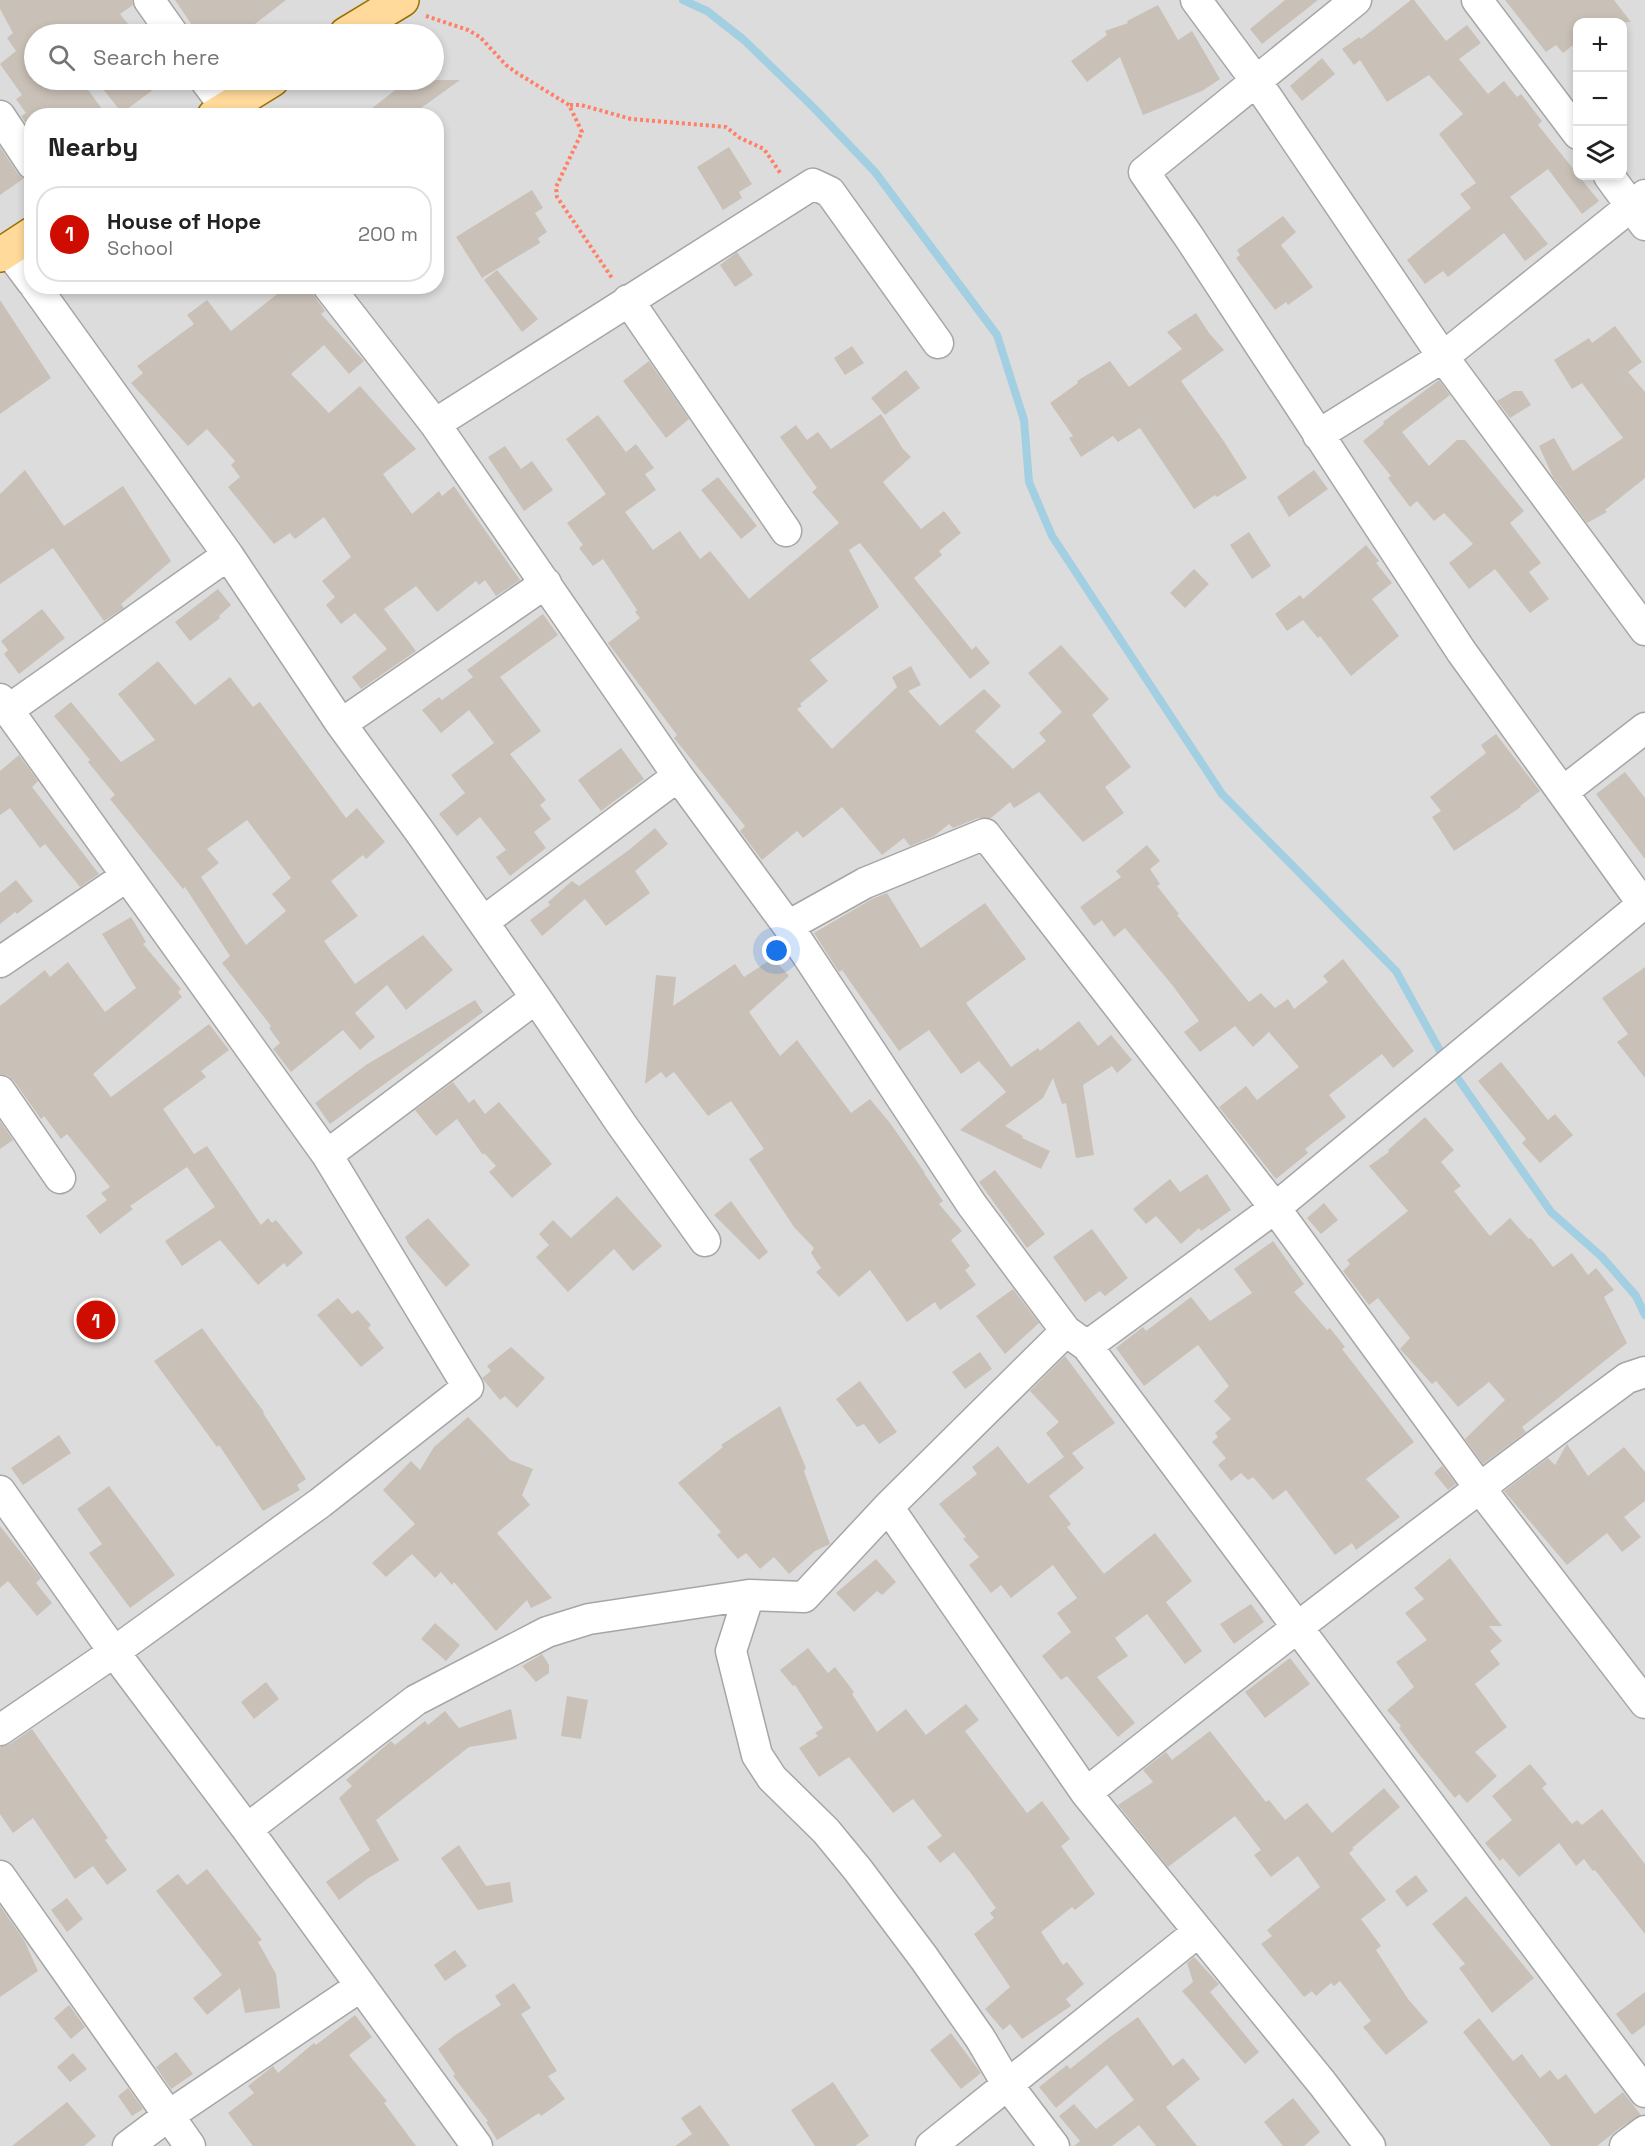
<!DOCTYPE html>
<meta charset="utf-8">
<style>
body{margin:0;font-family:"Space Grotesk",sans-serif;background:#f2f2f2;color:#222}
.controls{position:absolute;right:18px;top:18px;display:grid;overflow:hidden;border-radius:12px;box-shadow:0 3px 9px #0003}
.controls button{width:54px;height:54px;display:grid;place-items:center;padding:0;border:0;border-bottom:2px solid #e0e0e0;background:#fff;color:#222;font:30px sans-serif}
.you{position:absolute;left:777px;top:951px;width:21px;height:21px;margin:-15px;border:4px solid #fff;border-radius:50%;background:#1a73e8;box-shadow:0 0 0 9px #1a73e833}
.badge{display:grid;place-items:center;width:39px;height:39px;border-radius:50%;background:#ce0d00;color:#fff;font-size:20px;font-weight:700}
.pin{position:absolute;translate:-50% -50%;border:3px solid #fff;box-shadow:0 2px 6px #0006}
.list{margin:0;padding:0;list-style:none}
h2{display:flex;justify-content:space-between;align-items:center;height:78px;margin:0;padding:0 24px;font-size:26px}
h2 small{font-size:20px;font-weight:400;color:#767676}
.list li{display:grid;grid-template-columns:39px 1fr auto;gap:18px;align-items:center;box-sizing:border-box;height:96px;margin:0 12px 12px;padding:0 12px;border:2px solid #e0e0e0;border-radius:24px}
.list b{display:block;font-size:22px;white-space:nowrap}
.list p{margin:0;font-size:20px;white-space:nowrap;color:#767676}
.list em{font-size:20px;font-style:normal;color:#767676}
.icon{flex:none;width:33px;height:33px;fill:none;stroke:currentColor;stroke-width:2;stroke-linecap:round;stroke-linejoin:round}
.map{position:relative;flex:none;width:1645px;height:2146px;overflow:hidden}
.search{position:absolute;background:#fff;box-shadow:0 3px 9px #0003;left:24px;top:24px;width:420px;height:66px;display:flex;align-items:center;gap:15px;box-sizing:border-box;padding:0 21px;border-radius:33px;color:#767676;font-size:22px}
.panel{position:absolute;background:#fff;box-shadow:0 3px 9px #0003;left:24px;top:108px;width:420px;height:186px;border-radius:24px}
.map>svg:first-child{display:block}
.residential{fill:#dddcdc;fill-rule:evenodd}
.lines{fill:none;stroke-linecap:round;stroke-linejoin:round}
.stream{stroke:#a2cfe1;stroke-width:8}
.building{fill:#c9c0b7;fill-rule:evenodd}
.street-casing{stroke:#a6a6a6;stroke-width:33}
.primary-casing{stroke:#9a7100;stroke-width:36}
.path{stroke:#ff8067;stroke-width:4;stroke-dasharray:3 3;stroke-linecap:butt}
.street{stroke:#fff;stroke-width:30}
.primary{stroke:#ffda9b;stroke-width:33}
</style>
<div class="map">
<svg width="1645" height="2146" viewBox="0 0 1645 2146">
<rect width="100%" height="100%" fill="#f0ede4"/>
<path class="residential" d="M0,0H1645V2146H0ZM1578,22H1622V176H1578ZM34,34H434V80H34ZM32,116H436V286H32Z"/>
<g class="lines">
<path class="stream" d="M683,0L707,11L744,40L814,108L875,172L997,335L1024,420L1029,482L1052,536L1222,794L1396,971L1445,1060
M1452,1070L1551,1212L1602,1257L1636,1296L1645,1315"/>
</g>
<path class="building" d="M0,0H132L133,5L120,14L136,34H34V80H81L107,116H32V132L21,116L26,113L16,99L22,95L0,64L16,51L7,38L13,33L0,9Z
M175,0H286L242,34H198Z
M1285,0H1318L1262,44L1250,29Z
M1411,0H1414L1446,41L1467,25L1481,43L1459,59L1488,94L1504,81L1517,97L1521,94L1542,121L1538,125L1599,201L1582,214L1548,169L1510,197L1548,244L1525,261L1504,233L1448,277L1443,271L1425,284L1407,260L1471,208L1460,194L1476,183L1439,134L1463,114L1429,75L1387,102L1360,60L1354,65L1342,49L1359,37L1361,39Z
M1505,0H1614L1631,22H1578V41L1563,53L1556,45L1546,52Z
M1158,5L1178,40L1192,31L1220,79L1202,91L1143,115L1120,57L1087,82L1071,61L1107,35L1105,31L1128,23L1127,21Z
M1322,58L1335,74L1302,101L1290,86Z
M116,80H166L122,113L103,89Z
M408,80H460L410,116H362Z
M0,147L18,174L23,179L0,195Z
M729,147L752,184L739,192L742,198L723,210L697,167Z
M532,190L543,208L535,213L547,232L538,238L540,243L482,278L456,237Z
M1283,216L1296,232L1281,245L1313,287L1288,305L1286,302L1275,310L1236,258L1240,255L1237,250Z
M737,252L753,275L735,287L720,265Z
M497,270L538,319L522,332L484,280Z
M287,286H307L325,311L321,314L364,361L349,374L324,345L291,374L329,413L360,386L416,449L383,474L412,514L439,491L442,496L454,486L520,580L496,596L485,580L479,585L476,581L437,612L416,586L384,609L416,651L361,689L352,677L387,649L355,613L341,624L326,605L335,597L322,581L351,557L324,517L295,539L290,533L274,544L228,487L240,477L231,465L235,461L207,429L188,446L131,383L143,373L137,366L194,324L187,315L207,300L231,331Z
M0,300L51,378L0,414Z
M1196,313L1209,333L1224,350L1181,381L1223,440L1247,478L1217,497L1215,495L1194,509L1140,428L1118,442L1113,436L1081,457L1069,438L1073,436L1050,403L1078,383L1077,381L1110,361L1129,387L1182,349L1167,332Z
M1615,326L1642,362L1628,372L1645,392V478L1605,510L1607,512L1587,523L1553,477L1539,446L1554,438L1573,471L1623,438L1582,383L1572,389L1554,360L1589,338L1592,343Z
M852,346L864,363L845,375L834,358Z
M649,361L689,419L666,438L623,381Z
M906,370L920,388L885,415L871,398Z
M1439,380L1450,395L1402,432L1429,466L1457,440H1465L1524,511L1510,523L1541,563L1529,572L1549,599L1530,613L1495,569L1469,589L1449,563L1473,544L1444,513L1434,521L1417,501L1410,507L1388,478L1391,476L1363,441L1384,424L1383,422Z
M1514,391H1522L1531,405L1510,418L1497,401Z
M881,414L903,449L911,457L883,482L921,529L944,511L961,533L939,551L942,555L914,578L972,650L976,646L990,663L970,679L860,543L849,550L879,607L810,660L828,681L800,704L802,706L797,709L832,749L897,687L892,677L911,666L921,685L908,691L940,726L984,689L1001,706L975,731L1013,769L1046,741L1039,733L1062,712L1028,673L1061,645L1109,699L1092,715L1131,767L1105,787L1124,813L1083,842L1039,792L1014,808L1010,802L991,818H978L953,828L949,824L934,836L910,846L904,838L882,855L842,807L803,838L797,831L762,860L740,831L745,826L674,738L677,735L608,643L640,618L635,612L637,610L603,559L593,566L579,548L583,545L567,523L606,494L566,439L598,415L626,452L636,444L654,468L645,474L656,490L625,512L653,550L680,531L700,559L710,551L749,599L839,523L812,492L817,488L780,437L796,425L807,440L818,432L831,449Z
M505,446L521,469L532,461L553,490L524,511L488,457Z
M25,470L64,526L123,486L171,561L121,604L124,608L104,621L53,548L0,584V494Z
M1314,470L1328,489L1289,517L1277,497Z
M718,477L757,526L741,539L701,490Z
M1249,532L1271,566L1252,579L1230,545Z
M1366,545L1379,561L1376,563L1392,583L1372,599L1399,636L1351,676L1320,636L1318,638L1303,620L1287,631L1275,614L1300,595L1303,599Z
M1194,569L1209,584L1185,608L1170,593Z
M218,589L231,605L219,616L220,618L190,641L175,622Z
M42,609L65,638L19,674L4,654L8,650L1,641Z
M543,614L558,635L500,677L541,731L510,754L546,800L540,805L551,819L534,832L546,848L510,876L496,857L506,850L480,817L457,836L439,814L465,793L451,775L494,743L469,710L441,733L422,710L439,697L442,700L473,677L467,670Z
M158,661L195,705L230,677L253,707L260,702L346,818L357,808L385,842L366,859L363,855L331,881L358,916L324,941L355,984L423,935L453,970L406,1010L387,985L355,1013L375,1037L360,1050L343,1030L291,1072L273,1049L280,1043L269,1028L271,1026L222,963L230,956L185,887L183,889L110,799L115,795L88,762L90,760L54,716L71,702L121,762L155,740L118,694ZM247,820L291,878L272,894L286,911L246,945L201,877L219,863L207,849Z
M1496,734L1540,791L1520,806L1521,807L1454,851L1432,817L1441,811L1430,797L1486,753L1481,745Z
M621,748L644,779L601,811L578,780Z
M19,755L38,781L32,787L99,874L80,887L45,844L40,848L10,808L0,815V771Z
M1625,772L1645,798V859L1596,794Z
M655,828L668,844L635,871L650,893L606,926L585,899L542,936L530,920L550,905L548,902L572,881L579,886L629,850Z
M1147,845L1160,861L1150,869L1160,884L1157,886L1179,914L1177,915L1249,1002L1261,993L1275,1008L1288,999L1294,1009L1328,982L1323,976L1343,959L1414,1051L1393,1068L1382,1054L1329,1095L1346,1117L1305,1149L1308,1153L1276,1179L1219,1107L1246,1086L1257,1100L1299,1067L1269,1032L1253,1047L1235,1026L1200,1052L1184,1032L1199,1021L1173,986L1125,928L1114,937L1102,920L1094,926L1080,907L1121,877L1116,871Z
M16,880L33,901L17,914L15,912L0,924V893Z
M887,893L921,948L985,903L1026,959L966,1003L1011,1067L1038,1048L1040,1051L1079,1021L1098,1046L1111,1035L1132,1060L1117,1073L1112,1066L1083,1085L1094,1155L1076,1158L1066,1103L1062,1104L1053,1078L1043,1098L1005,1126L1023,1136L1022,1138L1050,1151L1041,1169L960,1130L1006,1092L979,1061L961,1074L929,1030L899,1051L842,970L839,972L814,933L872,899Z
M131,917L146,942L143,944L181,989L178,992L182,997L93,1074L111,1097L209,1024L229,1050L201,1071L206,1077L163,1109L194,1154L207,1146L261,1225L268,1218L272,1223L276,1220L303,1253L287,1267L284,1263L258,1285L220,1240L182,1266L165,1241L215,1207L187,1167L130,1206L133,1209L100,1234L86,1216L107,1200L101,1193L110,1187L67,1134L61,1139L44,1116L41,1119L14,1081L8,1076L0,1074V1006L45,970L50,977L68,962L105,1012L136,988L102,934Z
M773,958L789,976L749,1012L780,1056L797,1040L851,1113L870,1099L890,1123L925,1173H924L943,1201L939,1204L962,1231L951,1240L970,1266L965,1270L976,1285L940,1310L935,1302L907,1322L870,1270L839,1297L816,1272L821,1268L811,1253L814,1248L794,1227L749,1159L764,1149L731,1101L708,1116L674,1072L666,1078L661,1072L645,1084L656,975L676,977L673,1006L735,964L744,977Z
M1645,967V1078L1617,1042L1628,1034L1602,998Z
M475,1000L483,1012L330,1124L315,1103L366,1065Z
M1501,1062L1548,1120L1555,1114L1573,1135L1540,1163L1522,1143L1526,1139L1478,1081Z
M453,1082L469,1103L474,1099L485,1114L499,1102L552,1164L512,1198L489,1172L496,1166L484,1153L483,1155L457,1119L436,1136L415,1110Z
M1425,1117L1454,1150L1441,1162L1461,1186L1454,1191L1490,1236L1510,1218L1529,1239L1531,1238L1553,1267L1572,1253L1588,1275L1596,1268L1614,1290L1604,1297L1627,1343L1522,1427L1526,1432L1483,1464L1465,1439L1505,1400L1489,1382L1458,1407L1436,1381L1432,1384L1400,1349L1410,1338L1378,1298L1369,1305L1343,1271L1350,1264L1347,1260L1408,1211L1369,1166L1389,1152L1388,1150Z
M0,1121L13,1140L0,1149Z
M995,1170L1045,1234L1027,1248L979,1182Z
M1207,1174L1231,1210L1201,1231L1199,1228L1181,1244L1156,1216L1146,1224L1133,1209L1170,1179L1180,1192Z
M617,1196L662,1246L633,1271L614,1249L568,1292L536,1257L549,1245L539,1234L553,1220L571,1238Z
M731,1201L768,1252L759,1260L714,1215Z
M1324,1203L1338,1220L1321,1234L1307,1218Z
M428,1218L470,1265L446,1287L409,1245L405,1237Z
M1092,1229L1128,1278L1105,1296L1100,1291L1085,1302L1053,1257Z
M1273,1241L1304,1284L1294,1292L1327,1330L1330,1328L1345,1347L1342,1349L1414,1442L1366,1479L1400,1517L1356,1550L1352,1543L1335,1555L1286,1490L1273,1500L1253,1477L1248,1480L1241,1473L1231,1481L1218,1465L1226,1458L1212,1442L1218,1437L1215,1433L1231,1419L1214,1401L1229,1386L1198,1345L1144,1386L1116,1348L1143,1327L1146,1331L1191,1297L1210,1321L1252,1293L1234,1269Z
M1013,1289L1039,1323L1005,1354L976,1316Z
M338,1298L352,1314L358,1310L371,1325L368,1328L384,1348L361,1367L317,1315Z
M202,1328L264,1412L263,1413L306,1479L297,1485L300,1490L263,1511L219,1445L217,1447L154,1361Z
M511,1347L545,1378L517,1408L505,1396L500,1400L482,1378L491,1371L487,1366Z
M980,1352L992,1369L965,1389L952,1372Z
M1065,1356L1115,1423L1072,1453L1084,1468L1049,1496L1071,1524L1067,1527L1104,1574L1155,1533L1192,1581L1166,1602L1202,1651L1185,1664L1147,1614L1115,1638L1128,1656L1097,1677L1135,1723L1118,1737L1067,1676L1061,1680L1042,1656L1071,1632L1057,1613L1077,1598L1053,1565L1011,1598L1001,1585L991,1593L969,1565L979,1557L963,1539L966,1537L939,1504L977,1474L972,1467L998,1446L1028,1484L1064,1457L1046,1433L1059,1422L1030,1391Z
M860,1381L897,1432L879,1444L864,1424L857,1427L836,1399Z
M780,1406L806,1468L804,1471L830,1544L815,1551L789,1574L774,1557L760,1569L746,1553L738,1559L717,1535L721,1532L678,1483L723,1447L721,1445Z
M468,1417L510,1460L533,1469L522,1495L530,1505L497,1533L552,1598L531,1608L527,1600L496,1631L454,1582L452,1585L441,1572L435,1578L412,1554L386,1577L372,1563L415,1524L383,1490L411,1461L420,1470L434,1447Z
M59,1435L71,1453L23,1485L11,1468Z
M1567,1444L1588,1476L1624,1447L1645,1472V1501L1624,1517L1641,1537L1622,1552L1607,1533L1567,1565L1504,1491L1548,1458L1555,1465Z
M1442,1466L1456,1484L1448,1490L1434,1473Z
M109,1486L175,1575L130,1608L89,1553L102,1544L77,1509Z
M0,1526L41,1578L36,1583L52,1603L37,1616L8,1581L0,1588Z
M1450,1558L1502,1626H1489L1502,1641L1490,1651L1500,1664L1475,1684L1507,1727L1475,1752L1497,1776L1467,1803L1459,1794L1455,1798L1414,1748L1399,1728L1401,1726L1387,1710L1414,1687L1396,1662L1427,1640L1405,1613L1424,1599L1414,1588Z
M876,1559L896,1582L882,1595L877,1591L854,1612L836,1593Z
M1251,1604L1264,1622L1234,1644L1220,1624Z
M435,1623L460,1645L446,1661L421,1639Z
M808,1648L828,1673L835,1667L854,1692L852,1694L877,1732L906,1709L926,1735L966,1704L979,1720L965,1731L1027,1813L1042,1801L1070,1839L1061,1846L1095,1894L1075,1910L1072,1907L1041,1932L1063,1965L1067,1962L1084,1984L1066,1999L1071,2006L1022,2039L1010,2024L1003,2030L985,2009L1010,1987L974,1934L994,1918L990,1913L996,1908L970,1872L954,1852L940,1863L927,1847L942,1836L913,1799L893,1813L849,1757L819,1777L799,1748L818,1736L815,1733L823,1728L795,1685L793,1686L780,1670Z
M542,1654L549,1665V1673L536,1682L522,1666Z
M1290,1658L1310,1684L1265,1718L1245,1692Z
M266,1682L279,1699L254,1719L241,1702Z
M567,1696L588,1700L581,1739L561,1736Z
M511,1709L517,1739L469,1747L376,1820L399,1860L367,1879L339,1900L326,1882L370,1850L339,1798L352,1786L346,1780L391,1741L395,1745L425,1721L428,1725L445,1711L459,1728Z
M32,1729L108,1838L105,1840L127,1870L107,1885L93,1866L75,1879L33,1818L13,1833L0,1814V1747L10,1744Z
M1210,1731L1266,1802L1269,1800L1285,1820L1307,1803L1332,1833L1384,1788L1400,1807L1352,1848L1354,1849L1349,1853L1386,1900L1361,1919L1381,1946L1376,1950L1408,1999L1428,2022L1386,2055L1363,2027L1371,2021L1340,1981L1334,1986L1331,1983L1316,1996L1312,1991L1304,1997L1261,1944L1272,1936L1267,1930L1320,1887L1298,1856L1271,1877L1254,1855L1261,1850L1235,1816L1168,1867L1118,1805L1153,1782L1143,1770L1166,1752L1172,1760Z
M1530,1764L1547,1784L1542,1788L1572,1824L1577,1820L1582,1825L1602,1809L1645,1864V1934L1595,1870L1593,1871L1584,1859L1576,1866L1559,1843L1519,1877L1503,1858L1500,1861L1485,1843L1512,1820L1492,1796Z
M459,1845L486,1886L510,1882L513,1902L478,1910L441,1858Z
M207,1869L262,1940L258,1942L276,1974L280,2008L245,2013L240,1988L207,2015L193,1998L222,1975L156,1891L178,1874L187,1885Z
M1416,1875L1428,1891L1407,1907L1395,1891Z
M1466,1896L1534,1978L1492,2013L1459,1968L1465,1964L1432,1924Z
M67,1898L83,1919L67,1932L51,1910Z
M0,1906L24,1940L38,1971L0,1997Z
M455,1950L467,1966L445,1981L434,1965Z
M1194,1957L1219,1984L1210,1992L1259,2052L1245,2064L1182,1991L1193,1982L1187,1963Z
M514,1983L531,2008L521,2014L557,2071L548,2076L565,2099L541,2116L539,2113L497,2140L486,2122L488,2121L453,2076L455,2074L438,2049L454,2036L501,2005L495,1996Z
M1645,1992V2025L1632,2035L1616,2014Z
M69,2005L85,2027L71,2039L54,2018Z
M355,2015L372,2037L349,2055L387,2101L384,2103L416,2146H253L228,2113L254,2093L248,2086L273,2066L278,2073L314,2043L316,2045Z
M1138,2017L1173,2066L1183,2058L1200,2079L1166,2107L1197,2146H1156L1139,2125L1112,2146H1074L1080,2141L1059,2116L1074,2104L1096,2129L1134,2100L1107,2065L1056,2108L1039,2087L1067,2065L1070,2069L1110,2037Z
M1479,2018L1513,2061L1522,2054L1540,2078L1550,2070L1558,2080L1566,2074L1595,2114L1623,2092L1641,2115L1620,2128L1597,2146H1551L1463,2032Z
M951,2033L981,2073L961,2089L930,2050Z
M176,2052L193,2074L171,2089L156,2067Z
M73,2053L87,2069L70,2082L57,2067Z
M833,2082L869,2136L855,2146H815L791,2110Z
M128,2088L143,2109L132,2116L118,2096Z
M1293,2098L1320,2132L1304,2146H1283L1264,2122Z
M67,2102L96,2136L84,2146H12Z
M700,2105L730,2146H675L692,2134L681,2118Z"/>
<g class="lines">
<defs>
<path id="street" d="M149,0L173,34
M1196,0L1256,81L1443,357L1645,630
M1356,0L1144,172L1189,237L1461,651L1645,907
M1477,0L1578,134
M205,80L226,108
M0,116L32,164
M1609,176L1645,225
M8,250L32,282
M35,286L228,555L341,724L420,832L536,998L622,1125L705,1241
M328,286L435,424L678,776L788,926L972,1205L1066,1331L1087,1346L1645,2092
M628,300L786,531
M435,424L813,184L830,192L938,343
M1318,435L1443,357L1645,195
M0,699L327,1155L468,1387L320,1503L114,1652L0,1730
M8,710L228,555
M341,724L546,583
M1564,791L1645,728
M483,922L678,776
M788,926L865,883L985,834L1275,1208L1479,1487L1645,1703
M0,962L127,876
M0,1091L60,1178
M327,1155L536,998
M1087,1346L1275,1208L1643,904
M0,1491L114,1652L247,1829L477,2146
M888,1507L1086,1793L1322,2083L1370,2146
M749,1595L731,1651L757,1755L772,1778L826,1831L858,1870L924,1958L980,2038L1007,2084L1054,2146
M1086,1793C1264,1652 1444,1513 1627,1378L1645,1372
M247,1829L416,1700L547,1632L589,1619L749,1595L804,1597L888,1507L1066,1331
M0,1876L190,2146
M128,2146L168,2116L361,1986
M931,2146L1198,1932
M1625,2146L1645,2131"/>
<path id="primary" d="M346,34L402,0
M214,116L272,80
M0,255L32,234"/>
</defs>
<use href="#street" class="street-casing"/>
<use href="#primary" class="primary-casing"/>
<path class="path" d="M426,16L468,30L480,37L506,65L517,73L569,105L582,132L556,187L557,197L612,278
M570,105H581L631,119L726,127L740,138L764,149L781,174"/>
<use href="#street" class="street"/>
<use href="#primary" class="primary"/>
</g>
</svg>
<div class="controls">
<button>+</button>
<button>−</button>
<button><svg class="icon" aria-label="layers" viewBox="0 0 24 24"><path d="M12 4l9 5-9 5-9-5zM3 14l9 5 9-5"/></svg></button>
</div>
<div class="you"></div>
<div class="pin badge" style="left:96px;top:1320px">1</div>
<div class="search"><svg class="icon" aria-label="search" viewBox="0 0 24 24"><circle cx="10" cy="10" r="6"/><path d="M15 15l6 6"/></svg>Search here</div>
<section class="panel">
<h2>Nearby<small></small></h2>
<ul class="list">
<li><span class="badge">1</span><div><b>House of Hope</b><p>School</p></div><em>200 m</em></li>
</ul>
</section>
</div>
